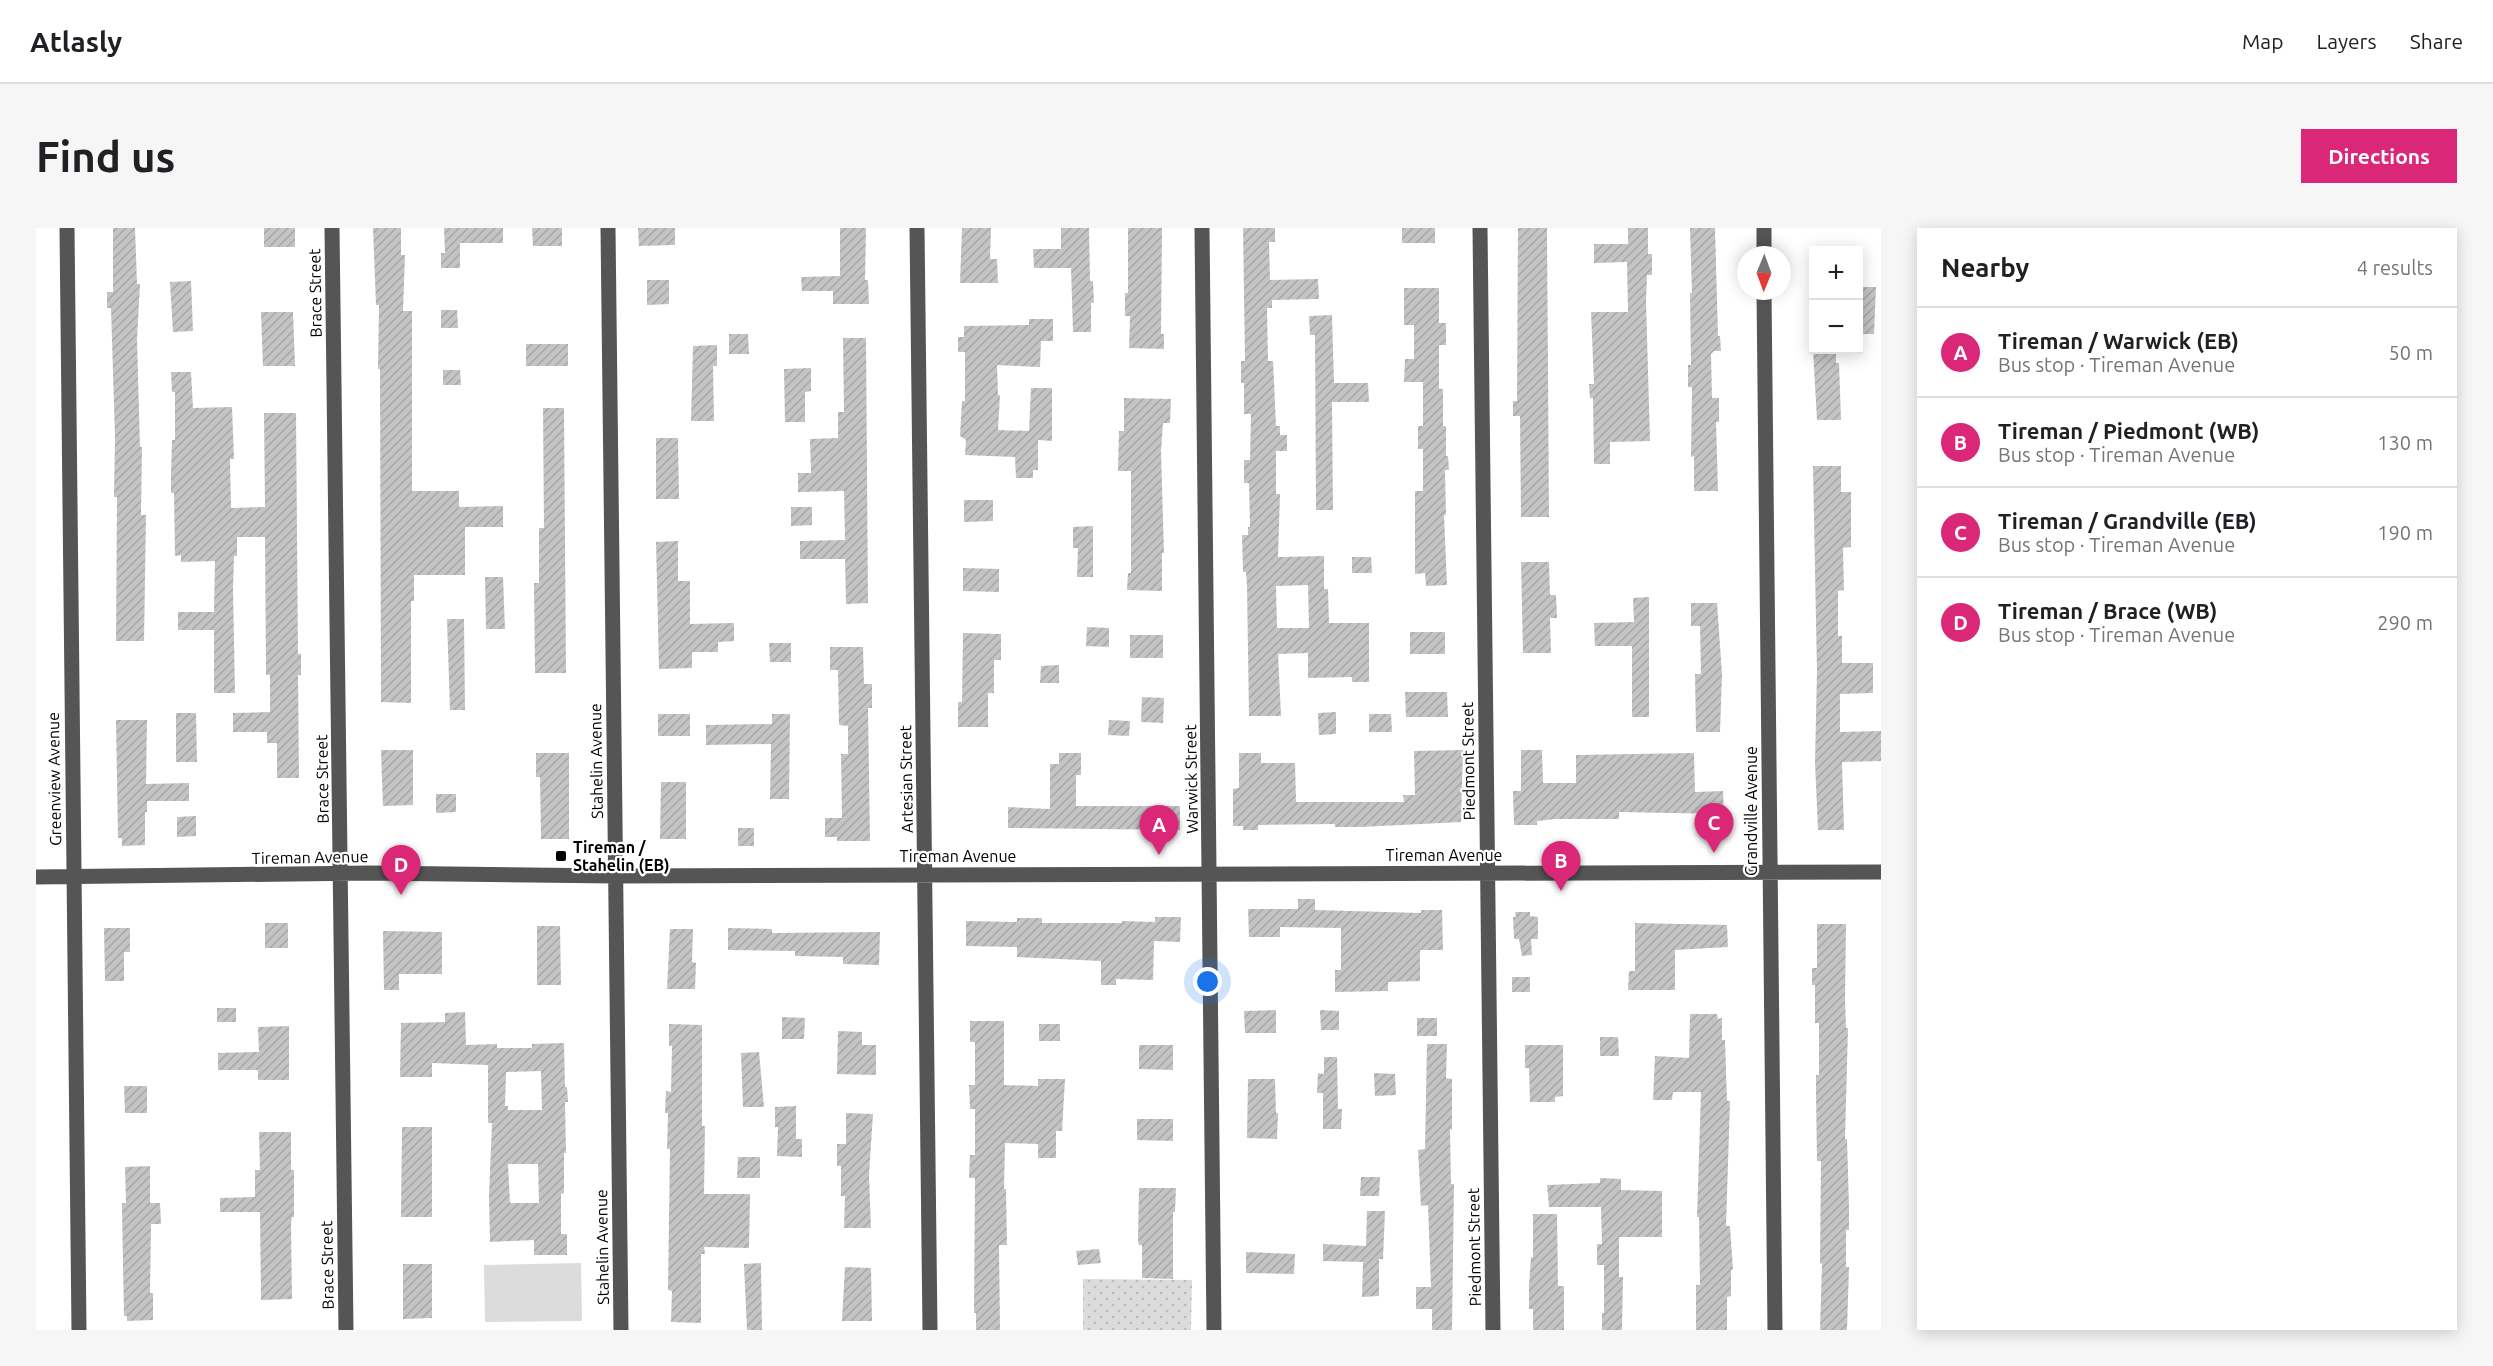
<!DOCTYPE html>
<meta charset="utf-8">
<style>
body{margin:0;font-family:Ubuntu,sans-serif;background:#f6f6f6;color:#202124}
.controls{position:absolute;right:18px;top:18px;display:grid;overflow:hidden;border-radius:0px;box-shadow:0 3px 15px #0003}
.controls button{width:54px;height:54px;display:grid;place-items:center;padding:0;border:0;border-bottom:2px solid #e0e0e0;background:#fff;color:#202124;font:30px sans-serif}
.compass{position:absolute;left:1701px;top:18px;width:54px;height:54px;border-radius:50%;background:#fff;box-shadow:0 3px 15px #0003;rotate:181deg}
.you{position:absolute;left:1172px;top:754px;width:21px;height:21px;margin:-15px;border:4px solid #fff;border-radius:50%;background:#1a73e8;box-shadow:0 0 0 9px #1a73e833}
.badge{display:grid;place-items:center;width:39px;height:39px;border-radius:50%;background:#db2777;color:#fff;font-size:20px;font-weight:700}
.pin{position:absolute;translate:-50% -50px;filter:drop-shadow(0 2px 3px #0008)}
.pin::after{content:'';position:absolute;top:32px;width:21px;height:18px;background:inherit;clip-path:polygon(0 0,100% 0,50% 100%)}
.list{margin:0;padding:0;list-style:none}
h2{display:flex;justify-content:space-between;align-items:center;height:78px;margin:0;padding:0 24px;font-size:26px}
h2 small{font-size:20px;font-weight:400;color:#757577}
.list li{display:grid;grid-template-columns:39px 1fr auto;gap:18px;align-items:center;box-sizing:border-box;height:90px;padding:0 24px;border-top:2px solid #e0e0e0}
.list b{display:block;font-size:22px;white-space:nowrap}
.list p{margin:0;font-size:20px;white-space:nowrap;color:#757577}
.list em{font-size:20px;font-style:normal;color:#757577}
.map{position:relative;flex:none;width:1845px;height:1102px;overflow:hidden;border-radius:0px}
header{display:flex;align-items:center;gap:36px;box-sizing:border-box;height:84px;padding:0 30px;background:#fff;border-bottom:2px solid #e0e0e0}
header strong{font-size:28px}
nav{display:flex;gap:33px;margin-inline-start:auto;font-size:21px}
.intro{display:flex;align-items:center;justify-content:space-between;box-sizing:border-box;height:144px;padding:0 36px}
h1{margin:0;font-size:42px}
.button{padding:15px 27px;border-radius:0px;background:#db2777;color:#fff;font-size:21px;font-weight:700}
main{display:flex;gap:36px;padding:0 36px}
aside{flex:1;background:#fff;border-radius:0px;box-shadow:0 3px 15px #0003}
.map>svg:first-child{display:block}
.grass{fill:url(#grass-dots)}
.garden{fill:#dcdcdc}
.building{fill:url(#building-hatch);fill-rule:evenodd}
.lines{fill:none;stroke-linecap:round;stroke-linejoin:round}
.minor{stroke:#555;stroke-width:15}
.poi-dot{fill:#000;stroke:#fff;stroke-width:2}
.labels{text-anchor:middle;stroke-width:4.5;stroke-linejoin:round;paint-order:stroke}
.street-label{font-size:16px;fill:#000;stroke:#fff}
.poi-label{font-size:16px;font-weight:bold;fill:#000;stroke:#fff;text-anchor:start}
</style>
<header>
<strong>Atlasly</strong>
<nav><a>Map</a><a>Layers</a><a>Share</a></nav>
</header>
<div class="intro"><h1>Find us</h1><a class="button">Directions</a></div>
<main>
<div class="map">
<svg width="1845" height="1102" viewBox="0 0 1845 1102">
<defs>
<pattern id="grass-dots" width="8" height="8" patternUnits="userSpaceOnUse" patternTransform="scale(1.5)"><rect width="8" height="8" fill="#dcdcdc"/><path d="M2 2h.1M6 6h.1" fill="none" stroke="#bbb" stroke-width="1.8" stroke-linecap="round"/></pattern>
<pattern id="building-hatch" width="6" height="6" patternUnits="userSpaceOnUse" patternTransform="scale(1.5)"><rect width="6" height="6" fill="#c4c4c4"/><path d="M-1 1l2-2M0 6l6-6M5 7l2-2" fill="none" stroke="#a7a7a7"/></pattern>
</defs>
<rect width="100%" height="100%" fill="#fff"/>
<path class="grass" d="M1047,1051L1156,1052L1155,1102H1047Z"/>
<path class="garden" d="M545,1035L546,1093L449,1094L448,1037Z"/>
<path class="building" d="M77,0H99L101,56H104L101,111L104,219H106L105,287H110L108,413H80L81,269H78L79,209L75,80H71V64H77Z
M228,0H259V19H228Z
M337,0H365V27H369L367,83H376V263H423V279L467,278V299H429V347H378V373H375V475L345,474L344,141H342L343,77H340Z
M408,0H467V15H424V40H405V25H409Z
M496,0H526V18H497Z
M602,0H639V17L603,18Z
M804,0H830L829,52H832L833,76H797V63H766L765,49L804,48Z
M926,0H955L954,31H961L962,55H924Z
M1025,0H1053L1054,53H1057L1058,75H1055V104H1037L1035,40H998L997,21H1025Z
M1092,0H1126L1125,106H1128V121L1093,120L1094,88H1089V65H1092Z
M1207,0H1239V14H1233L1234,52L1282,51L1283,71L1236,72V80H1231L1232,133H1237L1240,198H1244V207H1251V223H1240V266H1244L1242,329L1288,328V361H1292L1293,395H1333V454H1316V449L1272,450V425L1242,426L1245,488H1213L1211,358L1210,344H1207L1206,307H1212V299H1214L1213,255H1208V232H1214L1215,186H1208V155H1205V133H1209ZM1272,357L1273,400H1241L1240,358Z
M1366,0H1399V15H1366Z
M1482,0H1511L1513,289H1485L1484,188H1477V173H1481Z
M1592,0H1612V26H1616V47H1611L1610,73L1614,213L1574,214V236H1558L1557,170H1554L1553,156H1558L1555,84H1592L1591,34L1558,35V16H1592Z
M1654,0H1679L1682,108H1684L1685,123H1678L1675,126L1676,170H1683V194H1680L1682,263H1658V228L1655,229L1656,159H1652V137H1655L1654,65H1656Z
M611,52H633V76L611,77Z
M155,53L157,103L137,104L134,54Z
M1822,59H1840L1838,106H1822Z
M1368,60H1403V95H1410V117H1403V161H1407V198H1410V228H1412L1413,242H1409L1410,287H1408L1411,357L1390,358L1389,345L1379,346V263H1387V221H1382V198H1387V154H1368L1369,131H1378V97H1368Z
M405,82H421L422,100H405Z
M225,84H257L259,138H227Z
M1296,87L1298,155H1332L1333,174H1296L1297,282H1280L1279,107H1274L1273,88Z
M993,91H1017V113H1005L1004,139L961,137L962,167H964L962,202L993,203L995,160H1016V213L1002,212V242H997V250H980L979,229L929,227L930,212L924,208L926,173H929V124H922V109H928V98L993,97Z
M693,106H712L713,126H693Z
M807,110H830L832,375L810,376L809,331H764V313L809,312L808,263L762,264V245H775L774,211L802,210V184H808Z
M490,116H532V138H490Z
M681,117V138H677L678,193H655L657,118Z
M1777,122H1800V135H1803L1805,192H1781Z
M775,140V163L769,164V194H749L748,141Z
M407,142H424L425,157H407Z
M135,144H155L157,180L196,179L198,231H194L195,280L229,279L228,185H260L262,426H265V447H262L263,550H241V515H231V504H197V485L234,484V447H230L229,309H201V328H198L197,362L199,465H178V402H142V384H178L179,333L145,334V327L139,328L138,265H135V248L136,212H139V164H136Z
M1088,170L1135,171L1134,195H1127L1125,224L1128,325H1126V363L1091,362L1092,345H1095V243H1082L1083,203H1088Z
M507,180H528L530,445H499L498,355H503V300H508Z
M620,210H642L643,271H620Z
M1777,238H1805V264H1815V319L1807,320L1808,362L1802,363V408H1806V435H1837V465L1804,466V504L1845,503V533L1806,534L1808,602H1782L1779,534L1781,443Z
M928,272H957V293L928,294Z
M755,279H776V297L755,298Z
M1057,298V349H1041L1042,320H1037V299Z
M642,313V353H654V396L698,395V413L682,414V424H656V440L623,441L620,314Z
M1316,329H1335L1336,345H1316Z
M1485,334H1513L1514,367H1520L1521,390H1514L1515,425H1487Z
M927,340L963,341V364L927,363Z
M449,349H467L469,401H450Z
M1613,369V489H1596V418H1559L1558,395L1598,394L1597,370Z
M1655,375H1681L1686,446L1684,504H1660L1659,446H1665L1664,398H1655Z
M411,391H428L429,482H414Z
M1051,399L1073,400V419L1050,418Z
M1374,404H1409V426H1374Z
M927,405L965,406V432H958V465H952V499H922V474H926Z
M1094,407H1127V430H1094Z
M733,415H755V434H734Z
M794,419H827L828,456H836V480H832L834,613H801V609H789V590H806L805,526H812V498L803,497L802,442H794Z
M1023,437V455H1004L1005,438Z
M1369,464H1411L1412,489H1370Z
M1106,469L1128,470L1127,495L1105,494Z
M1300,484V506L1283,507L1282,485Z
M140,485H160L161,534H140Z
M622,486H654V508H622Z
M736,486H754L753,571H734L735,516L670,517V497L736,496Z
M1333,486H1355L1356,504H1333Z
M80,492H111L110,556L153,555V573H111V584H109V617L86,618V610H82Z
M1073,492L1094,493L1093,508L1072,507Z
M345,522H377V577L347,578Z
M1427,522L1425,594L1324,599H1299V596L1222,597V602H1207V598H1197V561L1203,560V525H1225V535H1259L1260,574H1368L1367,567H1379L1378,523Z
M1485,522H1506L1507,555H1540V527L1658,525L1659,564L1687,563L1688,586L1583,584V591H1519L1501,593V597H1478L1477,563H1485Z
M500,525H533V611H505L504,549H500Z
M1023,525H1045V547H1040V578H1144V602L972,600V579L1014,581V536H1023Z
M625,554H650V611H624Z
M400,566H420V584L400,585Z
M160,588V608L141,609V589Z
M702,600H718V618H702Z
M1262,671H1279V682L1385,685V682H1406L1407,722H1384V753L1352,754V763L1299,764V742H1305V700L1244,699V709H1213L1212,681H1262Z
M1479,684H1494V688L1502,689V711H1495L1496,727L1486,728L1483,711H1478L1477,689H1480Z
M1119,689H1145L1144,714L1118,713L1117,752L1080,751V757H1065V733L981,729V719L930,718V693L981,694V690H1006V695H1086V693L1119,694Z
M229,695H252V720H229Z
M1599,695L1691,697L1692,719L1639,722V762H1592L1593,743H1599Z
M1781,696H1810L1809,770L1810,800H1812L1809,911H1811L1813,979V1002H1810V1039H1813L1811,1102H1784L1786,1036L1784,1035L1785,933H1781L1780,864V847H1783V795H1779V757H1776V740H1781Z
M501,698H524L525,757H501Z
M68,700H94V724H88V753H69Z
M692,700L736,701V705L844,704L843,737L807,736V729L759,728V723L692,722Z
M634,701H657L656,734L660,735L659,761H631Z
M347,703L406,704V746H363V762H348Z
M1476,749H1494V764H1476Z
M181,780H200V794H181Z
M1240,782V805H1209L1208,783Z
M1284,782L1303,783V802H1285Z
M429,784L430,817L461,816V820H496V816L528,815L529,859H531L532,874H529L530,925H528V965L525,966V1006H531V1027H498V1012L454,1014L453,968L456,895H452V837L396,835V849H364L365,795L409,794V785ZM505,843L506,882H472V878H469L470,844ZM472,936H502L503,975H474Z
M1654,786H1681L1682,791L1686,790V812H1689L1691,873H1694L1690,998H1694L1697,1041L1695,1042V1068L1691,1069V1102H1660V1057H1664L1663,989H1661L1665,864H1637L1636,872H1617L1619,828L1653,830Z
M746,789L769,790L768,811H746Z
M1381,790H1401V808H1381Z
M934,793H968V857L1002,858V851H1029L1026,903H1020V930H1002V916L969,915L968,961H970L971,1017H963L964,1102H940V1085H938L939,950H933L934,927H939V881H934L933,857H939V814H934Z
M633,796L666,797V898H669L668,966H714L713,1020L668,1019L669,1026H665V1095L635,1094L636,1063L632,1062L634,921H631L632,885H629L630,863L635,864L636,818H633Z
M1003,796H1024V813H1003Z
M253,798V852H222V842H182V825L223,824L222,799Z
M802,803L826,804V817H840V847L801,846Z
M1564,809H1582L1583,828H1564Z
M1391,816H1411L1410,850L1416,851V902L1414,901L1415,956H1418L1416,1102H1396V1081H1380V1059H1395L1392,977L1385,978L1382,922L1389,921Z
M1103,817H1137V842L1103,841Z
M1489,817H1527V868L1519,869V874H1494L1493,840H1489Z
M723,824L728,879H707L705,825Z
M1288,829H1301L1302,881H1306L1305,901H1287V865H1281L1282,845L1288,846Z
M1338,845L1359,846L1360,867L1339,868Z
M1212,851H1239L1240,885H1242L1241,911L1211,910Z
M88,858H111V885H89Z
M760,878V911H766V929L741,928L742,899H739V879Z
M810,885L837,886L833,947L835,1000H808L809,968H805V938H801V916H810Z
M1101,891H1137V913L1101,912Z
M366,899H396V989H365Z
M223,904H255V942H258V989H256L255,996L256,1071L225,1072L224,984H184V970L219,969V942H224Z
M702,929H724V950H701Z
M114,938V975H124L125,996H115L114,1065H117V1092L91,1093V1088H88L86,982V975H90L89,939Z
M1325,949H1344L1343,968H1324Z
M1564,950L1585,951V962L1626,963V1009H1583V1049H1587L1586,1102H1566V1085H1568V1037H1561V1016H1566L1565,979H1513L1511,957L1564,955Z
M1103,960H1140L1139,984H1137V1051L1106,1050V1017H1103L1102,1012Z
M1331,983H1349L1347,1031H1343V1068L1326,1069L1327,1034L1287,1033V1016L1330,1018Z
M1497,986H1521L1522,1058H1528V1102H1497V1081H1493V1058L1495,1029H1497Z
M1063,1021L1065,1035L1042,1037L1040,1023Z
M1210,1024L1259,1026L1258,1046L1210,1045Z
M725,1035L726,1102H711L708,1036Z
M367,1036H396V1090L367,1091Z
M809,1039L835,1040L836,1093H806Z"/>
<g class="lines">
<path class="minor" d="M31,0L43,1102
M296,0L310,1102
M572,0L585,1102
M881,0L894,1102
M1166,0L1178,1102
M1444,0L1457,1102
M1728,0V27
M1728,63L1739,1102
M0,649L333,645L580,648L1845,644"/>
</g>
<rect class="poi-dot" x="519" y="622" width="12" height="12" rx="3"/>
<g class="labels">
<g class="street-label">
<text transform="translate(279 65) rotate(-91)" y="6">Brace Street</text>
<text transform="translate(560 533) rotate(-91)" y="6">Stahelin Avenue</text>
<text transform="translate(1432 533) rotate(-91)" y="6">Piedmont Street</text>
<text transform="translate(18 551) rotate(-91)" y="6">Greenview Avenue</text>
<text transform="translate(286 551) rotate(-91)" y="6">Brace Street</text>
<text transform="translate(870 551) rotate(-91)" y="6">Artesian Street</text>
<text transform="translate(1155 551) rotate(-91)" y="6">Warwick Street</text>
<text transform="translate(1715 583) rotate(-90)" y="6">Grandville Avenue</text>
<text x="1408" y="633">Tireman Avenue</text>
<text x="922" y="634">Tireman Avenue</text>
<text transform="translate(274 629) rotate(-1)" y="6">Tireman Avenue</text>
<text transform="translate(566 1019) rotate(-91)" y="6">Stahelin Avenue</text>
<text transform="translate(1438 1019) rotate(-91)" y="6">Piedmont Street</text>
<text transform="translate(291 1037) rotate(-91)" y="6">Brace Street</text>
</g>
<g class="poi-label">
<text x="537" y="625">Tireman /<tspan x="537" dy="18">Stahelin (EB)</tspan></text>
</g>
</g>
</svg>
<div class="controls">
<button>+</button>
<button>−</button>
</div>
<svg class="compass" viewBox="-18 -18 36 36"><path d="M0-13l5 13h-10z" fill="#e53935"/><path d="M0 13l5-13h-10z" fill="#757577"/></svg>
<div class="you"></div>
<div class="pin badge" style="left:1123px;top:627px">A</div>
<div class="pin badge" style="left:1525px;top:663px">B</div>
<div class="pin badge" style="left:1678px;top:625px">C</div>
<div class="pin badge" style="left:365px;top:667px">D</div>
</div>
<aside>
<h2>Nearby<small>4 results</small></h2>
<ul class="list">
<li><span class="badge">A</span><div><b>Tireman / Warwick (EB)</b><p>Bus stop · Tireman Avenue</p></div><em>50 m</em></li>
<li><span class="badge">B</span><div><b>Tireman / Piedmont (WB)</b><p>Bus stop · Tireman Avenue</p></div><em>130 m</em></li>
<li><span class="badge">C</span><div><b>Tireman / Grandville (EB)</b><p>Bus stop · Tireman Avenue</p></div><em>190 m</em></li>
<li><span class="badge">D</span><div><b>Tireman / Brace (WB)</b><p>Bus stop · Tireman Avenue</p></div><em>290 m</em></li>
</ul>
</aside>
</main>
